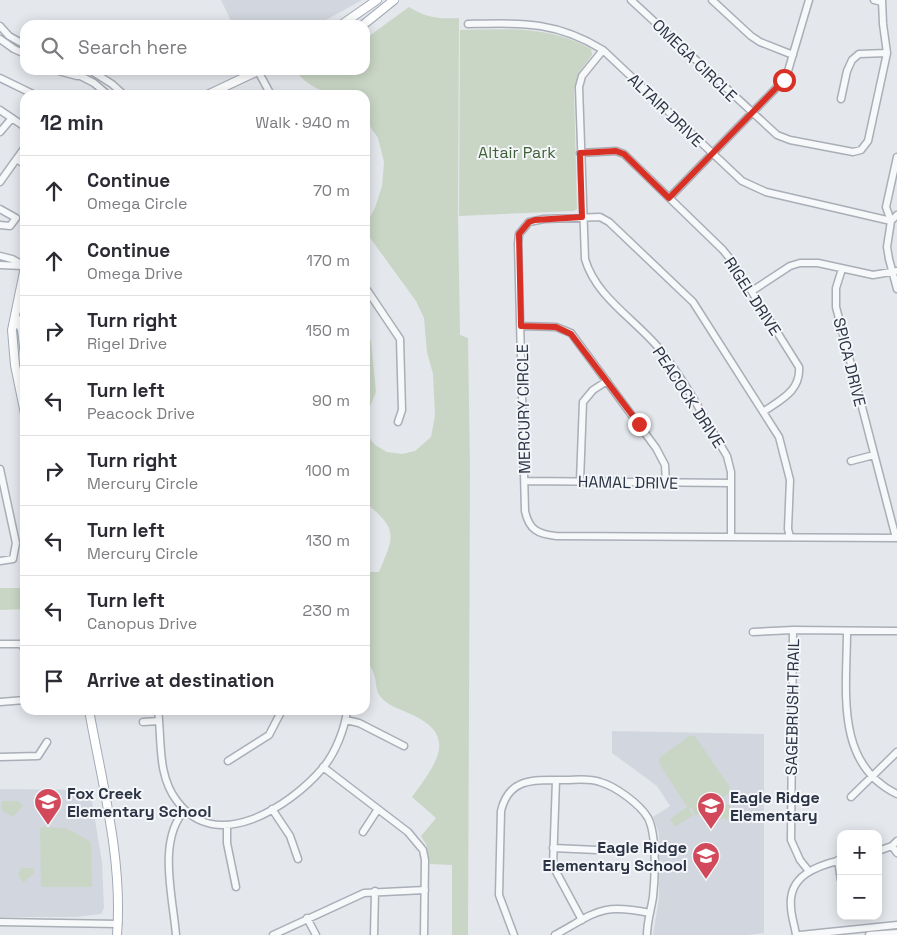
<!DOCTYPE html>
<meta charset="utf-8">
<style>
body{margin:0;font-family:"Space Grotesk",sans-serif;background:#f7f7f7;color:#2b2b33}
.controls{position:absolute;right:15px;bottom:15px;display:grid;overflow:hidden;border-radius:10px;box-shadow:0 2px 12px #0003}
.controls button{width:45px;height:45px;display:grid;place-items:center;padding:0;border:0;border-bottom:1px solid #e1e1e2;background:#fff;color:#2b2b33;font:25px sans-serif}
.stop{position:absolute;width:15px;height:15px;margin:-11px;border:4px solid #d93025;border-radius:50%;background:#fff}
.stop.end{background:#d93025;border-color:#fff;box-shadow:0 1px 5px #0008}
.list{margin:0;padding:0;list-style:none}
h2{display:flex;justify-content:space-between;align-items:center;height:65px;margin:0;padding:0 20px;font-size:21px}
h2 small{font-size:16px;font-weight:400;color:#7c7c81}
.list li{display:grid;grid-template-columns:32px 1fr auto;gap:15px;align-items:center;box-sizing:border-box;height:70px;padding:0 20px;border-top:1px solid #e1e1e2}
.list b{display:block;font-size:19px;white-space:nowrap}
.list p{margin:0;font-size:16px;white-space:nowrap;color:#7c7c81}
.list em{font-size:16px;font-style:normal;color:#7c7c81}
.icon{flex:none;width:28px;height:28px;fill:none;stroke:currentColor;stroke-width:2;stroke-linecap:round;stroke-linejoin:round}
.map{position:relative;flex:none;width:897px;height:935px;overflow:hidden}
.search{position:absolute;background:#fff;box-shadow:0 2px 12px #0003;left:20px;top:20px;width:350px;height:55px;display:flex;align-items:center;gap:12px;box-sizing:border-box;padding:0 18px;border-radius:15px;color:#7c7c81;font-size:19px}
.panel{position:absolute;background:#fff;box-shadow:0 2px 12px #0003;left:20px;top:90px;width:350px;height:625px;border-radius:15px}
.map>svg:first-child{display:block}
.built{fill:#d2d6de}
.green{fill:#c9d6c5}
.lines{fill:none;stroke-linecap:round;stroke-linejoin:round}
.minor-casing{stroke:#a9aeb7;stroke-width:9}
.major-casing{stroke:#a3abb8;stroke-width:10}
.minor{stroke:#f7f8fa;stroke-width:6}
.major{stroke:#fff;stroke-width:8}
.route{stroke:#d93025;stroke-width:6}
.labels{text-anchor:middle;stroke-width:4;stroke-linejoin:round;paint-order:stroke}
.street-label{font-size:16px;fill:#2b3445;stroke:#f4f6f9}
.park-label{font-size:16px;fill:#3f6138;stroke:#f4f6f9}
.poi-label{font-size:16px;font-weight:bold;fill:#2b3445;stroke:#f4f6f9;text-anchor:start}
</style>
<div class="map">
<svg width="897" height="935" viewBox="0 0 897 935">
<rect width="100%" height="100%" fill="#e4e7ec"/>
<path class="built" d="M221,0H362L317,25H233Z
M612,731L764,734V933L748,935H653L659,898V834L653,817L670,806L657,786L612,753Z
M0,789L90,790L102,862L104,908L101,914L76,917H0Z"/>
<path class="green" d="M409,7C426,18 439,19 459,18L458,217L460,335L468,338L470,471L468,935H452V865L430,864L427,846L421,836L436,818L412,797C438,761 460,734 406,712C395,707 384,704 378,693C376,688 376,683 375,678C373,669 367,661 365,653C361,633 365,594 365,572H379C395,534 398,530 365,502V421L368,436L375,445L387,452L402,454L415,451L431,437L435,416L433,374L427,352L424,318L416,301L365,231V226L375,208L382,186L384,162L378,138L365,119V95C337,95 317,95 297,73L303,70H365V39Z
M460,30C505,29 550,25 591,49L592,55L578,74L574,91L577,209L574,211L459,216Z
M365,333L371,341L376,392L365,419Z
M0,588H25V609L0,610Z
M689,736H695L729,786V793L695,816L692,808L688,807L693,815L675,827L670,819L687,807L659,763V758Z
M2,801H18L23,806L13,817L1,810Z
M727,804L730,805L728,820L713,817V815Z
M40,827L66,828L91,842L92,887H41Z
M22,868H34V873L23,883L18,874Z"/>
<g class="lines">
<defs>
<path id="minor" d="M631,0L777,135L790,140L853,152L861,150L868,141L887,53L883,24L882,0
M712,0L751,36L760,42L793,55
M874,0L882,2
M468,24C522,23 556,21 603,50L742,181L766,192L891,221
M0,26L9,36L25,45
M0,39L14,49L25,54
M603,50L582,76L579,87L585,259C596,298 638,321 662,352C687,384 706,421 727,456L731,472V537
M55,70L77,76
M69,70L94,83L108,95
M90,70L112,84L124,95
M258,71L271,95
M0,78L35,95
M841,99L847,71L852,60L859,54L887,53
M0,110L25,127
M0,132L12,118
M580,153L616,151L624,154L723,250L735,265L799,367C801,391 780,400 763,412
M897,157L886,207L891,221L887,247L889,259L897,289
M17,159L25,165
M0,182L25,147
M669,198L784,80L788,71L809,0
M0,209L16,218L10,226L0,225
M891,221L897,215
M0,256L12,259L25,266
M0,265L23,266
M842,269L836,288V307L896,538
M365,287L400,339L402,410L398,422
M752,291L790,266L800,263H818L873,275L897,271
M521,326L556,327L571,333L656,448L665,465L666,483
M851,461L874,455
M0,469L16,543L13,559L0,561
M525,481L731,483
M580,481L583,402L593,390L607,381
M790,537L788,529L790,480L779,437L693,302L609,222L600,217L544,219L529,222L519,234L518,244L525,511C529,530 538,534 556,536L897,538
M793,630L791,840L800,860L808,870
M847,631C847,689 834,764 897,794
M753,632L793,630L897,631
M0,644H20L25,648
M0,702L25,700
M158,710C162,741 157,775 177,801C217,855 290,806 322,769C335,754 345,729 347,710
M346,720L359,723L404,746
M143,722L159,721
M0,757L38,756L47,742
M228,761L269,735L282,710
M323,767L408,832L423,850L425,860L424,935
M556,780L553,866L582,920
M851,797L897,752
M272,809L290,836L298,859
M227,826V843L236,887
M363,832L378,809
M892,846L897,853
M553,848L597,850
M878,851L892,846L897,841
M838,860L841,880
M307,918L316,935
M0,922L118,924
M176,935C173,897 157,840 185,810
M273,935L364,893L425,890
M374,935L375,891
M514,935L499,895L501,811C509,776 537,780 565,780C577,780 589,778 600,782C615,786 640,804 648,818C657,835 655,878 653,897C651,910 647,922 647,935
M555,935C597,912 600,903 650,913
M796,935C795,926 791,916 791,907C788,876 816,866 841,860
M800,935L897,925
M869,935L897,933"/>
<path id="major" d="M341,25L377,0
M363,25L394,0
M207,95L258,71L265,70
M25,267L12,330L15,365L25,414
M16,318L22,329L25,355
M89,710C102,783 123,860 117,935"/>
</defs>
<use href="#minor" class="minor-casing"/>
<use href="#major" class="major-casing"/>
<use href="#minor" class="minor"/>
<use href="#major" class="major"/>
</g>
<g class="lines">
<path class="route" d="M639,424L571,334L556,327L521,326L519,234L529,222L535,220L582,217L580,153L616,151L624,154L669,198L784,80"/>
</g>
<defs>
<symbol id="school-pin" viewBox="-11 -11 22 30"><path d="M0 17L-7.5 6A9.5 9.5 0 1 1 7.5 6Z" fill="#d1495b" stroke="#f4f6f9"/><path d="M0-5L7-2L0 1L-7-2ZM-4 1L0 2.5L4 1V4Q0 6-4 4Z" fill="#fff"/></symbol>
</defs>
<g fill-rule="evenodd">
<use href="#school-pin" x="32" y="786" width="32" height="43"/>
<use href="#school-pin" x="695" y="790" width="32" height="43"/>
<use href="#school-pin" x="690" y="840" width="32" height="43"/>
</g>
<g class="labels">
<g class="street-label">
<text transform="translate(695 60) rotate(44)" y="6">OMEGA CIRCLE</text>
<text transform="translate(666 110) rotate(44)" y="6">ALTAIR DRIVE</text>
<text transform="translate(753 296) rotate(57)" y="6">RIGEL DRIVE</text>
<text transform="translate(850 362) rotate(76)" y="6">SPICA DRIVE</text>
<text transform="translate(689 397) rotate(57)" y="6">PEACOCK DRIVE</text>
<text transform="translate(523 409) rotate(-91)" y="6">MERCURY CIRCLE</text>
<text transform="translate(628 482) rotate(1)" y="6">HAMAL DRIVE</text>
<text transform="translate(792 707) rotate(-89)" y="6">SAGEBRUSH TRAIL</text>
</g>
<g class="park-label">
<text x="517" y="158">Altair Park</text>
</g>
<g class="poi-label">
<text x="67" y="799">Fox Creek<tspan x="67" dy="18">Elementary School</tspan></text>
<text x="730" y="803">Eagle Ridge<tspan x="730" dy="18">Elementary</tspan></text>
<text x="687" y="853" text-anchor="end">Eagle Ridge<tspan x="687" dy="18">Elementary School</tspan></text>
</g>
</g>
</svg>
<div class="controls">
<button>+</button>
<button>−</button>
</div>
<div class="stop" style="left:784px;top:80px"></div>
<div class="stop end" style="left:639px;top:424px"></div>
<div class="search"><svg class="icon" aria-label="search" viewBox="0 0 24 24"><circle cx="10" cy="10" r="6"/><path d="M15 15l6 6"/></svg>Search here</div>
<section class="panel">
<h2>12 min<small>Walk · 940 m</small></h2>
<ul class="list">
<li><svg class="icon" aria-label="ahead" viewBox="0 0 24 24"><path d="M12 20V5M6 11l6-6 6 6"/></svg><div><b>Continue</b><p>Omega Circle</p></div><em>70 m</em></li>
<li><svg class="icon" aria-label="ahead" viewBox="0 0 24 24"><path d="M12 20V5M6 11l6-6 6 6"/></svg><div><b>Continue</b><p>Omega Drive</p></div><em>170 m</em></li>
<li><svg class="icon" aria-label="right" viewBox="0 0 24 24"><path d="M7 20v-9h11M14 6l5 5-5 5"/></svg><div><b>Turn right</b><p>Rigel Drive</p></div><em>150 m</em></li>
<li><svg class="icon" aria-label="left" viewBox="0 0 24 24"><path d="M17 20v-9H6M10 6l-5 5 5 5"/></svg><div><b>Turn left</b><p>Peacock Drive</p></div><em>90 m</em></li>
<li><svg class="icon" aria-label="right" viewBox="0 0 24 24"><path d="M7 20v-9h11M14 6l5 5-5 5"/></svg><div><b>Turn right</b><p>Mercury Circle</p></div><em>100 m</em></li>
<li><svg class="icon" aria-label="left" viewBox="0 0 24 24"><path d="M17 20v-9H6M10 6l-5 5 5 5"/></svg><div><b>Turn left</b><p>Mercury Circle</p></div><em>130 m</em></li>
<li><svg class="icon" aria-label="left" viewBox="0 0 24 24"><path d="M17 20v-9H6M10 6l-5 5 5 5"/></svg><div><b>Turn left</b><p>Canopus Drive</p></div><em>230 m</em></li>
<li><svg class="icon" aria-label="arrive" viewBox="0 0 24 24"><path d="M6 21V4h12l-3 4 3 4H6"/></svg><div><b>Arrive at destination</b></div></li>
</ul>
</section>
</div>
